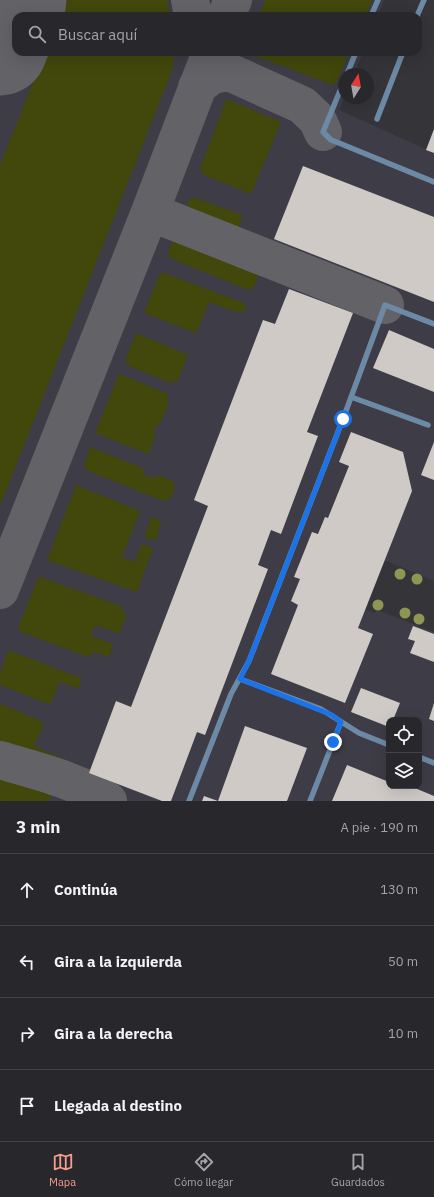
<!DOCTYPE html>
<html lang="es">
<meta charset="utf-8">
<style>
body{margin:0;font-family:"IBM Plex Sans",sans-serif;background:#302f33;color:#f1f3f6}
.controls{position:absolute;right:12px;bottom:12px;display:grid;overflow:hidden;border-radius:8px;box-shadow:0 4px 16px #0002}
.controls button{width:36px;height:36px;display:grid;place-items:center;padding:0;border:0;border-bottom:1px solid #444447;background:#28272b;color:#f1f3f6;font:20px sans-serif}
.compass{position:absolute;left:338px;top:68px;width:36px;height:36px;border-radius:50%;background:#28272b;box-shadow:0 4px 16px #0002;rotate:11deg}
.stop{position:absolute;width:12px;height:12px;margin:-9px;border:3px solid #1a73e8;border-radius:50%;background:#fff}
.stop.end{background:#1a73e8;border-color:#fff;box-shadow:0 1px 4px #0008}
.list{margin:0;padding:0;list-style:none}
h2{display:flex;justify-content:space-between;align-items:center;height:52px;margin:0;padding:0 16px;font-size:17px}
h2 small{font-size:13px;font-weight:400;color:#a5a5a9}
.list li{display:grid;grid-template-columns:26px 1fr auto;gap:12px;align-items:center;box-sizing:border-box;height:72px;padding:0 16px;border-top:1px solid #444447}
.list b{display:block;font-size:15px;white-space:nowrap}
.list em{font-size:13px;font-style:normal;color:#a5a5a9}
.icon{flex:none;width:22px;height:22px;fill:none;stroke:currentColor;stroke-width:2;stroke-linecap:round;stroke-linejoin:round}
.map{position:relative;flex:none;width:434px;height:801px;overflow:hidden}
.search{position:absolute;background:#28272b;box-shadow:0 4px 16px #0002;left:12px;right:12px;top:12px;height:44px;display:flex;align-items:center;gap:10px;box-sizing:border-box;padding:0 14px;border-radius:12px;color:#a5a5a9;font-size:15px}
.sheet{height:340px;background:#28272b}
nav{display:flex;justify-content:space-around;align-items:center;box-sizing:border-box;height:56px;border-top:1px solid #444447;background:#28272b;font-size:11px;color:#a5a5a9}
nav a{display:grid;justify-items:center;gap:2px}
nav .on{color:#f59d8f}
.map>svg:first-child{display:block}
.built{fill:#3e3c46;fill-rule:evenodd}
.green{fill:#42470b}
.lines{fill:none;stroke-linecap:round;stroke-linejoin:round}
.taxiway{stroke:#636267;stroke-width:38}
.runway{stroke:#636267;stroke-width:95}
.building{fill:#d0cac7}
.lane{stroke:#6c89a5;stroke-width:5.5}
.tree{fill:#8f9552}
.route{stroke:#1a73e8;stroke-width:5}
</style>
<div class="map">
<svg width="434" height="801" viewBox="0 0 434 801">
<rect width="100%" height="100%" fill="#353439"/>
<path class="built" d="M0,0H384L378,16H16V52H363L354,74H344V98L339,110L434,153V581L384,560L365,610L375,613L377,610L434,632V801H0ZM389,720H419V786H389Z"/>
<path class="green" d="M66,0H167L170,16H60Z
M265,0H372L365,16H259Z
M45,52H175L171,73L0,506V165Z
M251,52H349L337,81L333,85L258,57Z
M226,99L281,122L251,194L204,175L200,169Z
M194,197L242,215L239,228L224,233L187,219L184,211L189,200Z
M181,232L259,264L261,269L253,289L248,290L170,258L168,252L175,235Z
M164,273L244,303L246,307L245,310L239,313L209,302L196,333L144,313L159,275Z
M136,333L188,355L178,381L171,383L127,365L126,358Z
M119,374L168,394L167,400L168,405L161,422L154,429L155,438L148,454L95,433Z
M90,447L142,468C145,481 152,476 160,476C164,476 169,480 173,481L175,487C172,494 171,503 161,500L86,470L84,465Z
M76,485L140,511L122,557L134,562L142,544L153,548L137,592L47,560Z
M152,516L161,522L156,541L144,537Z
M40,577L121,606L126,616L120,632L117,633L95,625L91,636L113,644L109,657L94,652L88,657L19,631L18,627L38,578Z
M11,651L81,678L79,688L59,682L51,703L49,704L0,685V674L7,653Z
M0,704L42,721L43,726L34,746L66,760L67,763L65,769L61,770L0,752Z
M0,769L52,786L54,792L49,801H2L0,800Z"/>
<g class="lines">
<path class="taxiway" d="M190,0L193,16
M226,16L233,0
M197,87L212,75L229,72L302,105L317,119L323,132
M150,212L385,305
M0,590L150,212L211,52
M0,760C36,771 76,780 108,801"/>
<path class="runway" d="M0,48L19,0"/>
</g>
<path class="building" d="M434,129V153L426,150Z
M303,166L434,217V302L274,239Z
M289,289L353,313L307,432L318,436L281,534L271,530L258,565L268,569L205,735L197,732L171,801H162L89,773L116,701L131,707L208,506L194,500L263,320L275,324Z
M389,330L434,349V392L373,368Z
M351,432L403,452L412,491L358,628L373,634L345,703L271,674L298,605L291,601L300,579L294,577L312,532L318,534L325,517L328,518L349,466L339,462Z
M434,442V480L421,475Z
M413,626L434,634V662L410,653L415,641L408,639Z
M361,688L400,703L393,720H389V727L351,712Z
M434,703V721L429,719Z
M245,726L307,748L287,801H202L204,796L218,801Z
M347,765L389,782V786H410L434,796V801H332Z"/>
<g class="lines">
<path class="lane" d="M371,16L378,0
M417,16L424,0
M347,74L356,52
M344,81L323,132L331,140L339,143L434,182
M377,119L403,52
M351,397L428,425
M240,679L321,709L359,733L389,745
M419,757L434,763
M189,801L231,694L249,661L343,419L385,305L434,324
M310,801L341,722"/>
</g>
<g class="tree">
<circle cx="400" cy="574" r="5.5"/>
<circle cx="417" cy="579" r="5.5"/>
<circle cx="378" cy="605" r="5.5"/>
<circle cx="405" cy="613" r="5.5"/>
<circle cx="419" cy="619" r="5.5"/>
</g>
<g class="lines">
<path class="route" d="M333,742L341,722L332,715L240,679L249,661L343,419"/>
</g>
</svg>
<div class="controls">
<button><svg class="icon" aria-label="locate" viewBox="0 0 24 24"><circle cx="12" cy="12" r="6"/><path d="M12 2v4M12 18v4M2 12h4M18 12h4"/></svg></button>
<button><svg class="icon" aria-label="layers" viewBox="0 0 24 24"><path d="M12 4l9 5-9 5-9-5zM3 14l9 5 9-5"/></svg></button>
</div>
<svg class="compass" viewBox="-18 -18 36 36"><path d="M0-13l5 13h-10z" fill="#e53935"/><path d="M0 13l5-13h-10z" fill="#a5a5a9"/></svg>
<div class="stop" style="left:343px;top:419px"></div>
<div class="stop end" style="left:333px;top:742px"></div>
<div class="search"><svg class="icon" aria-label="search" viewBox="0 0 24 24"><circle cx="10" cy="10" r="6"/><path d="M15 15l6 6"/></svg>Buscar aquí</div>
</div>
<section class="sheet">
<h2>3 min<small>A pie · 190 m</small></h2>
<ul class="list">
<li><svg class="icon" aria-label="ahead" viewBox="0 0 24 24"><path d="M12 20V5M6 11l6-6 6 6"/></svg><div><b>Continúa</b></div><em>130 m</em></li>
<li><svg class="icon" aria-label="left" viewBox="0 0 24 24"><path d="M17 20v-9H6M10 6l-5 5 5 5"/></svg><div><b>Gira a la izquierda</b></div><em>50 m</em></li>
<li><svg class="icon" aria-label="right" viewBox="0 0 24 24"><path d="M7 20v-9h11M14 6l5 5-5 5"/></svg><div><b>Gira a la derecha</b></div><em>10 m</em></li>
<li><svg class="icon" aria-label="arrive" viewBox="0 0 24 24"><path d="M6 21V4h12l-3 4 3 4H6"/></svg><div><b>Llegada al destino</b></div></li>
</ul>
</section>
<nav>
<a class="on"><svg class="icon" aria-label="map" viewBox="0 0 24 24"><path d="M3 6l6-2 6 2 6-2v14l-6 2-6-2-6 2zM9 4v14M15 6v14"/></svg>Mapa</a>
<a><svg class="icon" aria-label="directions" viewBox="0 0 24 24"><path d="M12 3l9 9-9 9-9-9zM9 14v-3h6M13 9l2 2-2 2"/></svg>Cómo llegar</a>
<a><svg class="icon" aria-label="saved" viewBox="0 0 24 24"><path d="M7 4h10v16l-5-4-5 4z"/></svg>Guardados</a>
</nav>
